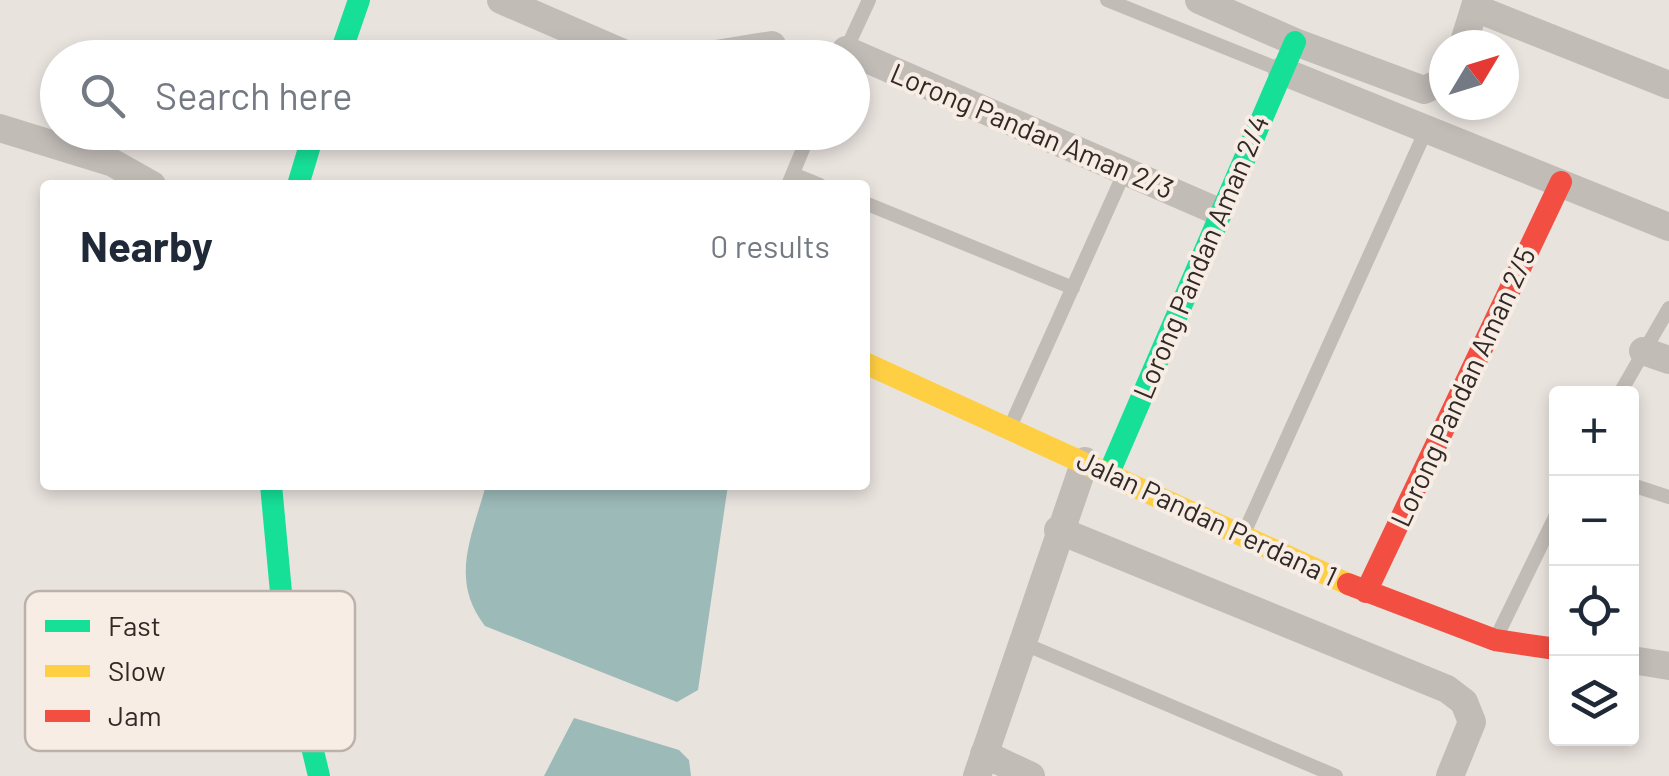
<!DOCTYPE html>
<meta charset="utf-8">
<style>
body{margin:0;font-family:Barlow,sans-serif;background:#f6f6f7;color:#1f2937}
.controls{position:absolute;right:30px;bottom:30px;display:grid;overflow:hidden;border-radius:10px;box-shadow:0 5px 15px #0003}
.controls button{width:90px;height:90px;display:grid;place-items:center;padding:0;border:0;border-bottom:2px solid #e0e1e3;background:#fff;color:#1f2937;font:50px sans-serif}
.compass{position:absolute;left:1429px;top:30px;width:90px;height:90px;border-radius:50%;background:#fff;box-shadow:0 5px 15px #0003;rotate:52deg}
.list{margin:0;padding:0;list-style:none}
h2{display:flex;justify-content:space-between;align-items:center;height:130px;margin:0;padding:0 40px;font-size:42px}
h2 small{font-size:32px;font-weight:400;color:#747a83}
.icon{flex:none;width:55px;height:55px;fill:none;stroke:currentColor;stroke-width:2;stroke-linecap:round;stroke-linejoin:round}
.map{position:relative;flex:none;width:1669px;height:776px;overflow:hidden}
.search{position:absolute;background:#fff;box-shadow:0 5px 15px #0003;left:40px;top:40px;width:830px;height:110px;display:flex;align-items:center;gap:25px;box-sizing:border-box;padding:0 35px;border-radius:55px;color:#747a83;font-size:38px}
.panel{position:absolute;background:#fff;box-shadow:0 5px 15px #0003;left:40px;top:180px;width:830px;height:310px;border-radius:10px}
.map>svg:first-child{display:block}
.water{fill:#9cbab8}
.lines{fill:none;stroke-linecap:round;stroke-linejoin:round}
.lane{stroke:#c2bcb7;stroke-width:14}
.street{stroke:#c2bcb7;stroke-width:28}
.fast{stroke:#16e098;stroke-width:22}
.slow{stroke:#ffcf43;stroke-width:22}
.jam{stroke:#f24e42;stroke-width:22}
.labels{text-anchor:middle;stroke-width:8;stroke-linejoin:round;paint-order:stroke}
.street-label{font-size:28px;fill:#322926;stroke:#f7ede4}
.key{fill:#f7ede4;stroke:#bcb2ab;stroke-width:2.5}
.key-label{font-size:28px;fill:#322926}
</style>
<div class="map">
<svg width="1669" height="776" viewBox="0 0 1669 776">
<rect width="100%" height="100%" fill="#e9e3de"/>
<path class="water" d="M486,485H728L698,690L677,702L485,626C449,580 472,536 486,485Z
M574,718L679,750L689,760L691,776H544Z"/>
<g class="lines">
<path class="lane" d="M1107,0L1281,70
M844,54L869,0
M793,174L820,185
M788,185L810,132
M865,203L1073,288
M1620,393L1669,308
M1011,425L1125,171
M1632,485L1669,497
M1244,533L1427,128
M1495,640L1556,515
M1020,642L1336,776"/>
<path class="street" d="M501,0L635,58
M1199,0L1295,42L1424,90L1444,81
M1475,8L1669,85
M1463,45L1477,0
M846,50L1219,212
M691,58L772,45
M1282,71L1669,227
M0,128L113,163L152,185
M1643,351L1669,360
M1058,530L1447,689L1464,702L1472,722L1450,776
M1632,660L1669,666
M984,754L1031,776
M977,776L1085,461"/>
<path class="fast" d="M339,58L359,0
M298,185L314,132
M1109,473L1295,42
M271,485L285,635L319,776"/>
<path class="slow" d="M865,363L1348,584"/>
<path class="jam" d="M1348,584L1495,640L1556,649
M1366,592L1561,182"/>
</g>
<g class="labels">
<g class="street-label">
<text transform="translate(1032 131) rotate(23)" y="10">Lorong Pandan Aman 2/3</text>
<text transform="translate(1201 257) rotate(-67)" y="10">Lorong Pandan Aman 2/4</text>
<text transform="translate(1463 387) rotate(-65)" y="10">Lorong Pandan Aman 2/5</text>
<text transform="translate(1207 518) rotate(25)" y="10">Jalan Pandan Perdana 1</text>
</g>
</g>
<rect x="25" y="591" width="330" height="160" rx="15" class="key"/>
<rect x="45" y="620" width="45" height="12" fill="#16e098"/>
<rect x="45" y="665" width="45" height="12" fill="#ffcf43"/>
<rect x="45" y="710" width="45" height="12" fill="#f24e42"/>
<g class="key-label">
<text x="108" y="636">Fast</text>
<text x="108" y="681">Slow</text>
<text x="108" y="726">Jam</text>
</g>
</svg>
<div class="controls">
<button>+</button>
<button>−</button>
<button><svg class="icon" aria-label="locate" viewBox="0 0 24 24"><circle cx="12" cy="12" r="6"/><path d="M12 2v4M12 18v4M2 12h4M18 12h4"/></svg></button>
<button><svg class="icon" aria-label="layers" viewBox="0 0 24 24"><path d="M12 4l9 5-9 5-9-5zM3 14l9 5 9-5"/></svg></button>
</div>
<svg class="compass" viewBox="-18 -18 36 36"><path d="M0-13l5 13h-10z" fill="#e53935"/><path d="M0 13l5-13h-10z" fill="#747a83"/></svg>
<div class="search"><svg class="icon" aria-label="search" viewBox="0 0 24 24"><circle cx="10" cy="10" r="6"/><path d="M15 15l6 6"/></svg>Search here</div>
<section class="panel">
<h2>Nearby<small>0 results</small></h2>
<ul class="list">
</ul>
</section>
</div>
